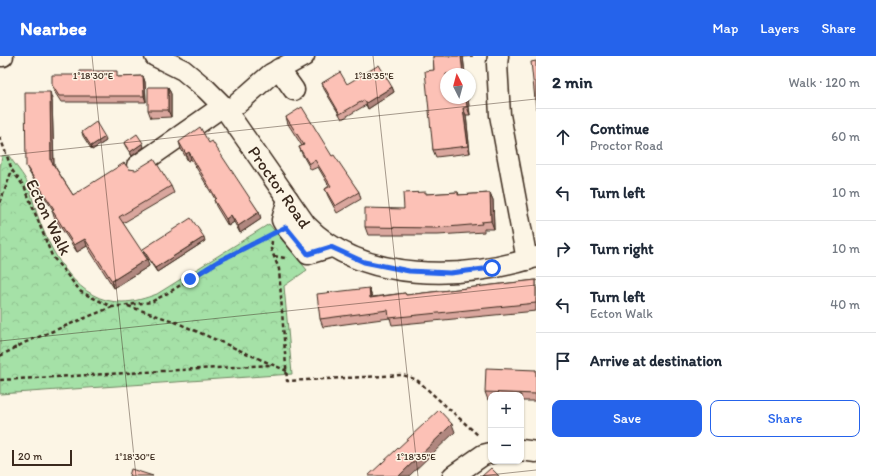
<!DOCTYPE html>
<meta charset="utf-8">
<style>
body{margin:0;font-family:Itim,sans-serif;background:#f2f2f3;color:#1f2937}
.controls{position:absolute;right:12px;bottom:12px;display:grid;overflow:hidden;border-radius:8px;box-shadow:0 1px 3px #0004}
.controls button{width:36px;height:36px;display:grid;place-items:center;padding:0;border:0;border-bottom:1px solid #e0e1e3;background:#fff;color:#1f2937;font:20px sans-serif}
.compass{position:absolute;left:440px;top:12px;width:36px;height:36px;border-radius:50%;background:#fff;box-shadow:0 1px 3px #0004;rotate:354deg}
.scale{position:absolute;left:12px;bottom:10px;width:60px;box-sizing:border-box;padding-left:4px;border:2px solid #3b2a1e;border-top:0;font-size:11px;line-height:14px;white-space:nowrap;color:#3b2a1e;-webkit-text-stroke:3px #fcf5e5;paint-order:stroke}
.stop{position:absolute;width:12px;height:12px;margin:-9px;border:3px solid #2563eb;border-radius:50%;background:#fff}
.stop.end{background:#2563eb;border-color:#fff;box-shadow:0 1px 4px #0008}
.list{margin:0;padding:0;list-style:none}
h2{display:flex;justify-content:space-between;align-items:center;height:52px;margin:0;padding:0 16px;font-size:17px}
h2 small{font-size:13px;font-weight:400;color:#747a83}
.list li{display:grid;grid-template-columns:26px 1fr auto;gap:12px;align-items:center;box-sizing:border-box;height:56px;padding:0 16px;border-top:1px solid #e0e1e3}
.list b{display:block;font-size:15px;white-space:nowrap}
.list p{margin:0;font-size:13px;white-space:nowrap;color:#747a83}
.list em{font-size:13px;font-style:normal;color:#747a83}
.actions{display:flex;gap:8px;padding:12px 16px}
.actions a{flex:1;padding:9px 0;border:1px solid #2563eb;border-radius:8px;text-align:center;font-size:14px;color:#2563eb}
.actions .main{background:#2563eb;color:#fff}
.icon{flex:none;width:22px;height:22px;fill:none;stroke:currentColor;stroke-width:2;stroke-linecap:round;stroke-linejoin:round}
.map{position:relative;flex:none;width:536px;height:420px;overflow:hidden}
header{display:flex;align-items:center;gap:24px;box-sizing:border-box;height:56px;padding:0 20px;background:#2563eb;color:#fff}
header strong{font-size:19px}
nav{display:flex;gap:22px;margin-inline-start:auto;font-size:14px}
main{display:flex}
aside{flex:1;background:#fff}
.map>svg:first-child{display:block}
.park{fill:url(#park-crowns);stroke:#708662}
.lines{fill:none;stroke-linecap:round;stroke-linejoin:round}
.minor-casing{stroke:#3b2a1e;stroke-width:23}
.path{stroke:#3b2a1e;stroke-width:2.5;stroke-dasharray:4 3;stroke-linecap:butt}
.minor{stroke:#fcf5e5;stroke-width:20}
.wall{fill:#d9a69d;stroke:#3b2a1e}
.shaded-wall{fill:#b0877f;stroke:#3b2a1e}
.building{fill:#fcc1b6;stroke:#3b2a1e}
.route{stroke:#2563eb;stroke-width:5}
.ticks{fill:none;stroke:#3b2a1e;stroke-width:1;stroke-opacity:0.45}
.labels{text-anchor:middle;stroke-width:3;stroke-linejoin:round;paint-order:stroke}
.street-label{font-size:17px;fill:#3b2a1e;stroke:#fcf5e5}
.ticks-label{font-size:10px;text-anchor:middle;fill:#3b2a1e;stroke:#fcf5e5;stroke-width:3;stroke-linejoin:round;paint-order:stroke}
</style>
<header>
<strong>Nearbee</strong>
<nav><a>Map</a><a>Layers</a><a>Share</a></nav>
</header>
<main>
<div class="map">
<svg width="536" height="420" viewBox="0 0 536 420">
<defs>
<pattern id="park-crowns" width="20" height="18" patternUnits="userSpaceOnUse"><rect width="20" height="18" fill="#a5e1a7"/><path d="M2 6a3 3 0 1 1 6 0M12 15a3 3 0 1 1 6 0" fill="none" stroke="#8fc18f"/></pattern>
</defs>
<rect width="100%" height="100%" fill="#fcf5e5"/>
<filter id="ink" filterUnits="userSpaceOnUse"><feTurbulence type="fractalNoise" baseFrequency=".025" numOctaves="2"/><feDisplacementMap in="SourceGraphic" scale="8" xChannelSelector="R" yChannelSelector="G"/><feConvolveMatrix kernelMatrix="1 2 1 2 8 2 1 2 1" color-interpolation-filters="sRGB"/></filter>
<g filter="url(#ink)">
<path class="park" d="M2,100H9C15,109 24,119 28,128C32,140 35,154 40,166C53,200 79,247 122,246C134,246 146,242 157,238L269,168L307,214L284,230L292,318L0,338V112Z"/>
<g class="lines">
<defs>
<g id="minor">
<path d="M0,0H3"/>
<path id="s1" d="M155,0L183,14L206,33L223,50L306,169C363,228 464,224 536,201"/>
<path d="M498,0L497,8L500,59L527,204"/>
<path d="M279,13L294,34"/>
<path d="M228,56L271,18L304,0"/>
<path d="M137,110L223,50"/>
<path d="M288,143L282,164L286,171L308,198L331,191"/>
<path d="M521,394L536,396"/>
<path d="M453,420L483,399L491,397"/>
</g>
</defs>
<use href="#minor" class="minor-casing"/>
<path class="path" d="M0,81L12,114L25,132L52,200L81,236L112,251L151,246L168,237L217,206L268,180
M0,147L12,114
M272,185L271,193L279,213L287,325L403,319L417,324L479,380
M274,200L285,202
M128,250L173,265L287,315
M0,300L26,286L112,251
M0,324L271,309"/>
<use href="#minor" class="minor"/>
</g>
<path class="wall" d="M433,0H473L463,1L470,59H466L470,97L436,101L433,94L434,14Z
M143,20L145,26L146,46H61L54,35L52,29L120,21Z
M322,27L392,31L394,36L368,53L366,49L342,63L324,33Z
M168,31L171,38V61L151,62L148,54Z
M52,43L54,109L73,139L129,113L171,130L174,137L123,167L149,210L114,232L87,190L77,196L54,161L52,154H53L29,116L26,110Z
M286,61L332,100L359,136L361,143L337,157L328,140L325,133L329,130L318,111L311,114L302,98L299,91L302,90L288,68Z
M82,76L106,85L92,94L83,80Z
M179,86L209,87L259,156L261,163L240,177L234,166L228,170L216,150L214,144L215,143L191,103L188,105L181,93Z
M124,87L144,91L132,100L126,91Z
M458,136L459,139L490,137L493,144L494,173H484V176L438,179H368L365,171L404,153L427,138Z
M205,185L157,216L144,197L143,193Z
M536,224V255L392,269L390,262L323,271L320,263L369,232L372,241L405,237L406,239Z
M536,314V345H521V339H491V344H488L485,336Z"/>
<path class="shaded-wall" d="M461,0H463V1L465,18H463Z
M143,20L145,26L146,46L144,40Z
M168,31L171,38V61L168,54Z
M392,31L394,36L368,53L366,47Z
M50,36L52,43L54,112L51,105Z
M466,42H468L470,59L467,51Z
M463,52L466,59L470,97L468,90Z
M105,81L106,85L92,94L91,90Z
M143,87L144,91L132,100L130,96Z
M189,96L191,103L188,105L186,98Z
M490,137L493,144L494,173L491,165Z
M259,156L261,163L240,177L238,170Z
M231,159L234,166L228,170L226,163Z
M204,181L205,185L157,216L155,212Z
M85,183L87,190L77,196L74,189Z
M147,203L149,210L114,232L112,225Z
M369,232L371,239L372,249L370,242Z
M452,368L455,376L409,420H399Z"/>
<path class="building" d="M433,0H461L463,18H446V42H466L467,51L463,52L468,90L433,94L425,15L434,14Z
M536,5V53L531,6Z
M379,9L392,31L366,47L364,44L340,58L322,27L340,16L347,28Z
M80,15H117V21L143,20L144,40H59L52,29V19H80Z
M148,31H168V54H148Z
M25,36H50L51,105L73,139L124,107L129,113L136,114L154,103L171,130L119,161L147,203L112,225L85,183L74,189L52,154L54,153L26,110Z
M302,51L332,100L334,99L359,136L335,150L325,133L331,130L315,104L309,108L299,91L304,89L286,61Z
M96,66L105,81L91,90L82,76Z
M200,71L209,87L212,85L259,156L238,170L231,159L226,163L214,144L216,142L189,96L186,98L179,86Z
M137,78L143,87L130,96L124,87Z
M426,136V138L458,136V139L490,137L491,165L481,166L482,168L436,172L365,171V152L404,153L403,137Z
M191,162L204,181L155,212L143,193Z
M536,224V247L389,262L388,254L320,263L317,238L369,232L370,242L405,237L406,239Z
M486,312L536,314V338L485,336Z
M439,354L452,368L399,420H368Z
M491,412L499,420H482Z
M131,413L153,420H129Z"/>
</g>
<g class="lines" filter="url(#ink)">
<path class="route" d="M190,223L217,206L286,171L308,198L331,191L364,206L409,215L450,217L492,212"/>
</g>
<path class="ticks" d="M92,0L136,420M373,0L418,420M0,100L536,43M0,285L536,229M480,420L536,414"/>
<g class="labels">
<g class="street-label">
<text dy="6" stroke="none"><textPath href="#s1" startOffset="184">Proctor Road</textPath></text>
<text transform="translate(49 161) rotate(64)" y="6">Ecton Walk</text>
</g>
</g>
<g class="ticks-label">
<text x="93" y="23">1°18'30"E</text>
<text x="374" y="23">1°18'35"E</text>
<text x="135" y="404">1°18'30"E</text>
<text x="416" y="404">1°18'35"E</text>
</g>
</svg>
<div class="controls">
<button>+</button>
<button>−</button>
</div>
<svg class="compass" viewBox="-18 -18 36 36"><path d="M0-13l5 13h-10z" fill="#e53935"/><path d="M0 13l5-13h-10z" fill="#747a83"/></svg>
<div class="scale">20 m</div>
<div class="stop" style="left:492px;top:212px"></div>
<div class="stop end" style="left:190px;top:223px"></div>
</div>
<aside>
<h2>2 min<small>Walk · 120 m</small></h2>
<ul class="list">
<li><svg class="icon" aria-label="ahead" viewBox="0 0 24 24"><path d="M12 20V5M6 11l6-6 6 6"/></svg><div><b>Continue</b><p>Proctor Road</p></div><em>60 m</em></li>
<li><svg class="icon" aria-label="left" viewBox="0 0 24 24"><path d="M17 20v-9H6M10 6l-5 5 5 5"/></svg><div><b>Turn left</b></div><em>10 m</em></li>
<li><svg class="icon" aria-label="right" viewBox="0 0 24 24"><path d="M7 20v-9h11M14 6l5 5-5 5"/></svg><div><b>Turn right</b></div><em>10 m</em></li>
<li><svg class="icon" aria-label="left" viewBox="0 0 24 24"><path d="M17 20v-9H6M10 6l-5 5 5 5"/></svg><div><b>Turn left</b><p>Ecton Walk</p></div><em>40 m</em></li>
<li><svg class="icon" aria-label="arrive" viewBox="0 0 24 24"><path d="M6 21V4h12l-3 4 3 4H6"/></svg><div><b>Arrive at destination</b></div></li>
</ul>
<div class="actions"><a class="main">Save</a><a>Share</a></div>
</aside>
</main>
